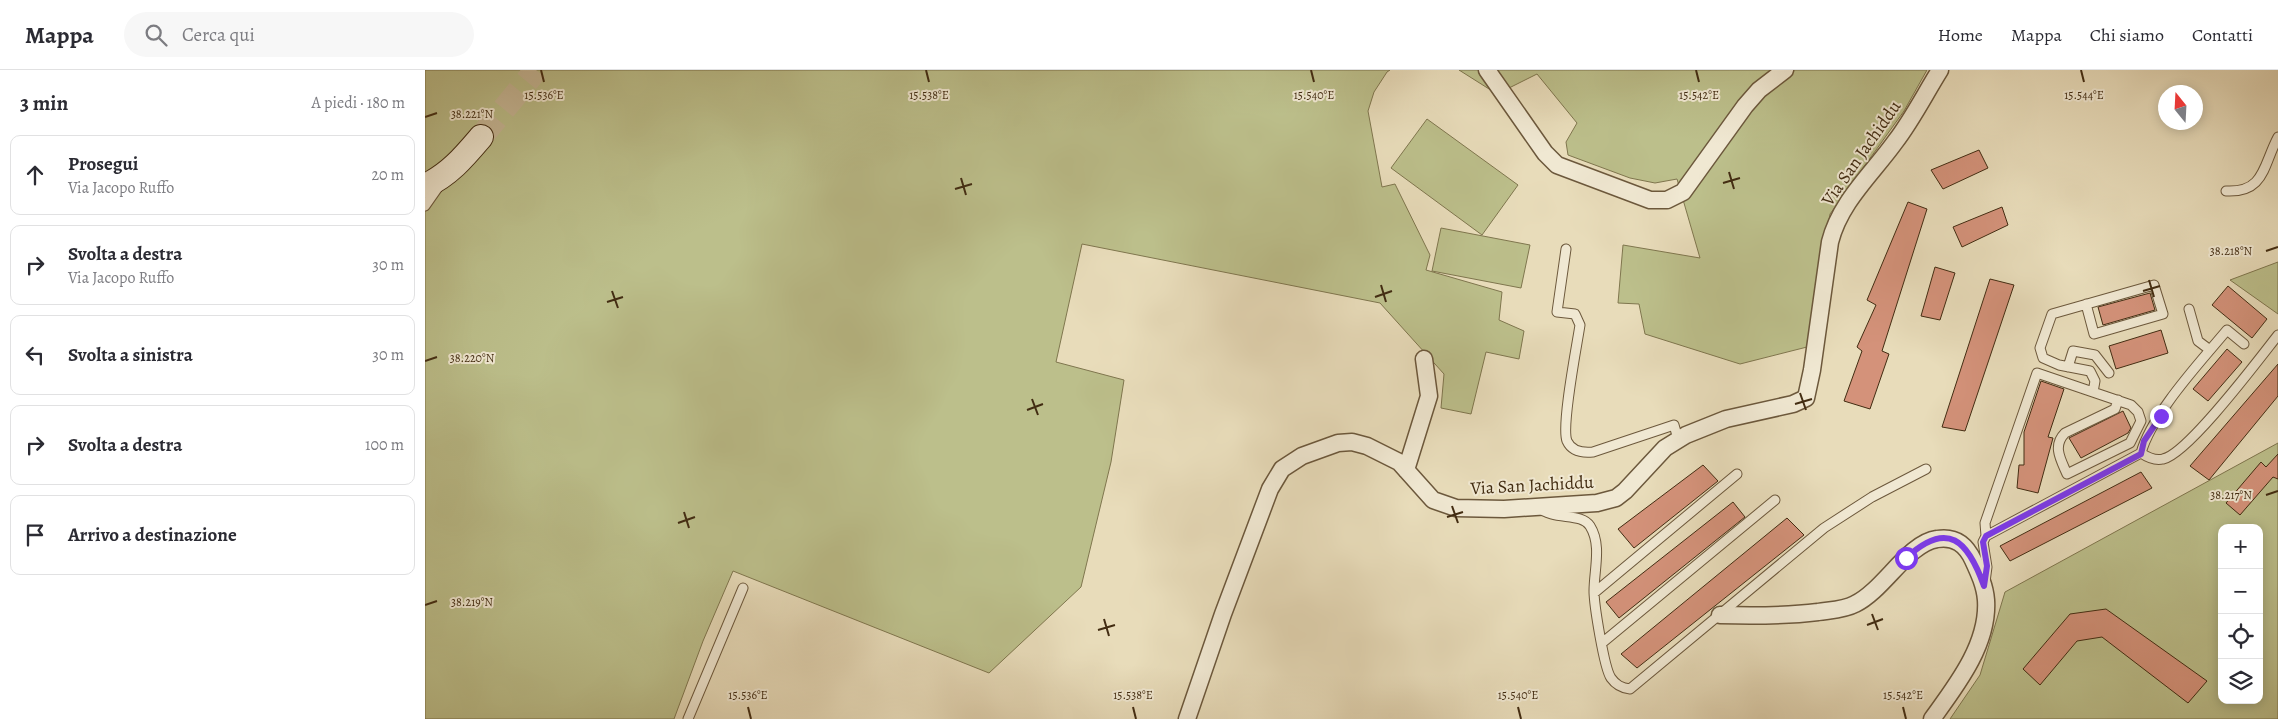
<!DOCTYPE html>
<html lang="it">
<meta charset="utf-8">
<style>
body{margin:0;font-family:Alegreya,serif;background:#f7f7f7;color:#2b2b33}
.controls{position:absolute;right:15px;bottom:15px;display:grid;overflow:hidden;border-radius:10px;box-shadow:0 2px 12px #0003}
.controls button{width:45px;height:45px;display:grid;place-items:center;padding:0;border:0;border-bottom:1px solid #e1e1e2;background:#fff;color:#2b2b33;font:25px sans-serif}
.compass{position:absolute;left:1733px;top:15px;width:45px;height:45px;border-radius:50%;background:#fff;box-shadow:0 2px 12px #0003;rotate:342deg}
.stop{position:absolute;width:15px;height:15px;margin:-11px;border:4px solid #7c3aed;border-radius:50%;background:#fff}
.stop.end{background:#7c3aed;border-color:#fff;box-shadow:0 1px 5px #0008}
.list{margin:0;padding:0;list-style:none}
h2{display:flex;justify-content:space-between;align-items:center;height:65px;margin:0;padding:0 20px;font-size:21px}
h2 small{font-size:16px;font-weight:400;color:#7c7c81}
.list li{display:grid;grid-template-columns:32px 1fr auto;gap:15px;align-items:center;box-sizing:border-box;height:80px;margin:0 10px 10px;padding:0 10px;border:1px solid #e1e1e2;border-radius:10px}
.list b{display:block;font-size:19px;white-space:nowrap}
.list p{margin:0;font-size:16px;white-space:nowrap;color:#7c7c81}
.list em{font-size:16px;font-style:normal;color:#7c7c81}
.icon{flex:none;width:28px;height:28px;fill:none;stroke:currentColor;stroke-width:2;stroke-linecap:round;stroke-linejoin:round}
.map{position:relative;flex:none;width:1853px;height:649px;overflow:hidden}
header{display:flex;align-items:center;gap:30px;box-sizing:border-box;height:70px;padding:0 25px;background:#fff;border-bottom:1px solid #e1e1e2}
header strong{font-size:24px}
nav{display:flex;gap:28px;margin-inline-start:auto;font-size:18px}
.search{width:350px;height:45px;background:#f7f7f7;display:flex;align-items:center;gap:12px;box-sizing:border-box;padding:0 18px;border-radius:28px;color:#7c7c81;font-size:19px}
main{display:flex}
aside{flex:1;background:#fff}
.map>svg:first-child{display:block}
.green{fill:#bcbf8b;stroke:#7f764e;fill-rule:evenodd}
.building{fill:#d4927a;stroke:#422c12}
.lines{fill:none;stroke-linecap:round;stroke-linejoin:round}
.secondary-tunnel{stroke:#c7b998;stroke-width:24;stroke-dasharray:24 12;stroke-linecap:butt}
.service-casing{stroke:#6c583c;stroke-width:11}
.minor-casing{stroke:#6c583c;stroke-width:19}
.secondary-casing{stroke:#422c12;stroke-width:26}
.service{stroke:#f0e8d2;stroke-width:9}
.minor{stroke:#f0e8d2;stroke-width:16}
.secondary{stroke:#f0e8d2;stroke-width:24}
.route{stroke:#7c3aed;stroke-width:6}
.ticks{fill:none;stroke:#422c12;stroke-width:2}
.labels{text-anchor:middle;stroke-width:4;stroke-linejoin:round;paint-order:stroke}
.street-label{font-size:18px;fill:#422c12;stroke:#f0e8d2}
.ticks-label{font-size:12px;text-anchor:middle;fill:#422c12;stroke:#f0e8d2;stroke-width:4;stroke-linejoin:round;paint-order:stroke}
</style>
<header>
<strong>Mappa</strong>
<div class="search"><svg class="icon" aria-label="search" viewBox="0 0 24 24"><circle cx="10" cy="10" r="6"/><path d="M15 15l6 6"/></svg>Cerca qui</div>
<nav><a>Home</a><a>Mappa</a><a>Chi siamo</a><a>Contatti</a></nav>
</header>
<main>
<aside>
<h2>3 min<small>A piedi · 180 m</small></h2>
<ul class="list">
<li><svg class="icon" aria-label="ahead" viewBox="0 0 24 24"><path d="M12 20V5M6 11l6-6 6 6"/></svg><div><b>Prosegui</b><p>Via Jacopo Ruffo</p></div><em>20 m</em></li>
<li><svg class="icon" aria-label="right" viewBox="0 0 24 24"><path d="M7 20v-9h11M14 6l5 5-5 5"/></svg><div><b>Svolta a destra</b><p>Via Jacopo Ruffo</p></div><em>30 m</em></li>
<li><svg class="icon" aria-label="left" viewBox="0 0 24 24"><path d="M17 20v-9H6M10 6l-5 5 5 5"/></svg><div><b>Svolta a sinistra</b></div><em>30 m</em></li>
<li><svg class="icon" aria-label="right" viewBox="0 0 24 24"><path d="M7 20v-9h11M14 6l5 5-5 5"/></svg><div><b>Svolta a destra</b></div><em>100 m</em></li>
<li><svg class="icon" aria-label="arrive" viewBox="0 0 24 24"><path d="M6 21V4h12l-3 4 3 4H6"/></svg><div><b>Arrivo a destinazione</b></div></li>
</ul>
</aside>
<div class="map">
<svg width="1853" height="649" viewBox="0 0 1853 649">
<rect width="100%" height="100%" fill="#e8dcba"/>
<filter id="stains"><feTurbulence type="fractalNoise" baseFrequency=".004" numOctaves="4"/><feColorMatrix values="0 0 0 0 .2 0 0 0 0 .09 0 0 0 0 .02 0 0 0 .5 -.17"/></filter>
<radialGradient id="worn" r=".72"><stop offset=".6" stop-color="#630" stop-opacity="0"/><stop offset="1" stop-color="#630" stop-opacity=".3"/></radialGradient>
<path class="green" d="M0,0H965L962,2L949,22L943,41L957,117L970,114L1005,185L1001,200L1077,222L1074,250L1099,261L1094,289L1061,282L1046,344L1016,338L1019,304L955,233L657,174L631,292L699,310L686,392L656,517L564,603L308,501L278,571L249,649H0Z
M1034,0H1502L1479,41L1405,144L1382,277L1315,294L1220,264L1214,234L1193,233L1198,175L1275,188L1252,109L1230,113L1205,108L1143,85L1141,72L1152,53L1112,4L1072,24Z
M1002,49L1093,115L1057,165L966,98Z
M1016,158L1105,175L1096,218L1007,201Z
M1853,192V244L1805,210Z
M1853,373V649H1525L1555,605L1580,522ZM1797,458H1834V630H1797Z"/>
<path class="building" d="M1554,80L1563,98L1518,119L1506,100Z
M1483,132L1502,139L1457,281L1464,284L1445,339L1419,331L1437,281L1432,277L1451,235L1442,230Z
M1577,137L1583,155L1537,177L1528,157Z
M1510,197L1530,203L1515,250L1496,246Z
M1565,209L1589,215L1540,361L1517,357Z
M1803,216L1842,249L1827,268L1787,235Z
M1725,223L1730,240L1678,255L1673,237Z
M1736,260L1743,283L1691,299L1684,276Z
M1802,279L1817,292L1783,331L1768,319Z
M1853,294V326L1784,410L1765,396Z
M1616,311L1639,319L1623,367L1628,368L1613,423L1592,418L1594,395H1599V362Z
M1698,341L1706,358L1703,363L1656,388L1644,368Z
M1853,384V409L1848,407L1815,445L1801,433L1836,392L1841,397Z
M1278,395L1293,411L1209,478L1193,459Z
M1716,402L1727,418L1585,491L1575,476Z
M1308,432L1320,447L1194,548L1181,532Z
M1362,448L1379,465L1212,598L1196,584Z
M1681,539L1782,611L1763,633L1677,567L1652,571L1615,615L1598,599L1645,544Z"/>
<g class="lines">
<path class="secondary-tunnel" d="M56,67L111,0"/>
<defs>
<path id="service" d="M1801,121C1840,123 1838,95 1853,67
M0,136L14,116
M1141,179L1132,242L1150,244L1155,255C1152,275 1136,356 1142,371C1147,382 1158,383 1168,382L1249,355L1253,369
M1661,234L1669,264L1738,244L1729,215L1627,244L1615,278L1618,288L1634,295L1665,301L1670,311L1668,322
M1785,280L1802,260L1819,274
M1643,297L1648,281L1670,285L1684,303
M1716,383C1725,350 1762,307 1785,280L1773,271L1764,239
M1113,437C1129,451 1156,442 1165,456C1177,475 1169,500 1169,521C1169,534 1179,598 1186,608C1191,615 1196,618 1205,619L1399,458L1447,427L1501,399
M1561,466L1560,453L1612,303L1706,335L1713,342L1716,351L1705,373L1642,404C1636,390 1627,376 1640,363L1690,339L1693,330
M1560,512L1562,497L1558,472L1561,466L1716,383C1722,387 1730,391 1738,389C1763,384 1834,289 1853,265
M1169,523L1312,404
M1177,573L1350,430
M263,649L318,518"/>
<path id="minor" d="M1062,0L1120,83L1132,95L1225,130H1242L1258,122L1320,36L1334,20L1360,0
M981,400L1004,326L999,289
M1295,545C1328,546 1360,546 1393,542C1405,540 1419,540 1430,534C1459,520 1483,473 1512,469C1530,466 1541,475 1548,490C1554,503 1560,516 1561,530C1564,574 1531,616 1507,649
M762,649L798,544L845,419L857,399L877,386L913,373L927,372L942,376L974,392L1008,430L1031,438L1079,439L1172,433L1191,428L1200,421L1240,378L1261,365L1301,349L1368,334L1381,328L1387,300L1405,172C1415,132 1447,104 1470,72C1487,50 1500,24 1515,0"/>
<path id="secondary" d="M0,116C24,105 39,87 56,67"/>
</defs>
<use href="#service" class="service-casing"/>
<use href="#minor" class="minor-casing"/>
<use href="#secondary" class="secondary-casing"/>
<use href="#service" class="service"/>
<use href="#minor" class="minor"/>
<use href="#secondary" class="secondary"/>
</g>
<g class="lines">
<path class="route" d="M1481,488C1523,449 1543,471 1559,516L1562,496L1558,472L1561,466L1716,384L1719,371L1736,346"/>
</g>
<path class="ticks" d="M116,0L119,12M501,0L504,12M886,0L889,12M1271,0L1274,12M1656,0L1659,12M0,47L12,43M1304,102L1309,119M536,108L541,125M1298,113L1315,108M530,119L547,114M1841,181L1853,177M1724,210L1729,227M956,215L961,232M187,221L193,238M1718,221L1735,216M950,227L967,221M182,232L198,227M0,291L12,287M1375,323L1381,340M607,329L613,345M1370,334L1387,329M602,340L618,334M1841,425L1853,421M1027,436L1033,453M259,442L264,458M1022,447L1038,442M253,453L270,447M0,535L12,531M1447,544L1453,560M679,549L684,566M1442,555L1458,549M673,560L690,555M323,637L326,649M708,637L711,649M1093,637L1096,649M1478,637L1481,649"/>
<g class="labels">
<g class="street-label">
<text transform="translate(1436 83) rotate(-55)" y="6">Via San Jachiddu</text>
<text transform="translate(1107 415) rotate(-3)" y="6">Via San Jachiddu</text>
</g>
</g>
<g class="ticks-label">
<text x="119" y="29">15.536°E</text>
<text x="504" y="29">15.538°E</text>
<text x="889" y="29">15.540°E</text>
<text x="1274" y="29">15.542°E</text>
<text x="1659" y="29">15.544°E</text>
<text x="47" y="48">38.221°N</text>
<text x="1806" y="185">38.218°N</text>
<text x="47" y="292">38.220°N</text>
<text x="1806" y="429">38.217°N</text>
<text x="47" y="536">38.219°N</text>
<text x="323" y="629">15.536°E</text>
<text x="708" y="629">15.538°E</text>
<text x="1093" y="629">15.540°E</text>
<text x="1478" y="629">15.542°E</text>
</g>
<rect width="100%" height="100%" filter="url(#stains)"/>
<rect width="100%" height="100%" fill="url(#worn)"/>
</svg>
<div class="controls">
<button>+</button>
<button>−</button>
<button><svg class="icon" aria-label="locate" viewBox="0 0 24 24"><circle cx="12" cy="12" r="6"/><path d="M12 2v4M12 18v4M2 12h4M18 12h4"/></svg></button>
<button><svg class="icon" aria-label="layers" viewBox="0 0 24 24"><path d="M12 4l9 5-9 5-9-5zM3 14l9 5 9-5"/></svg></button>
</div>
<svg class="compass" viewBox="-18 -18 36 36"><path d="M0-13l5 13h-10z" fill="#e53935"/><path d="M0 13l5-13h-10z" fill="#7c7c81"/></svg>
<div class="stop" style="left:1481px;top:488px"></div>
<div class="stop end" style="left:1736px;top:346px"></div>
</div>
</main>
